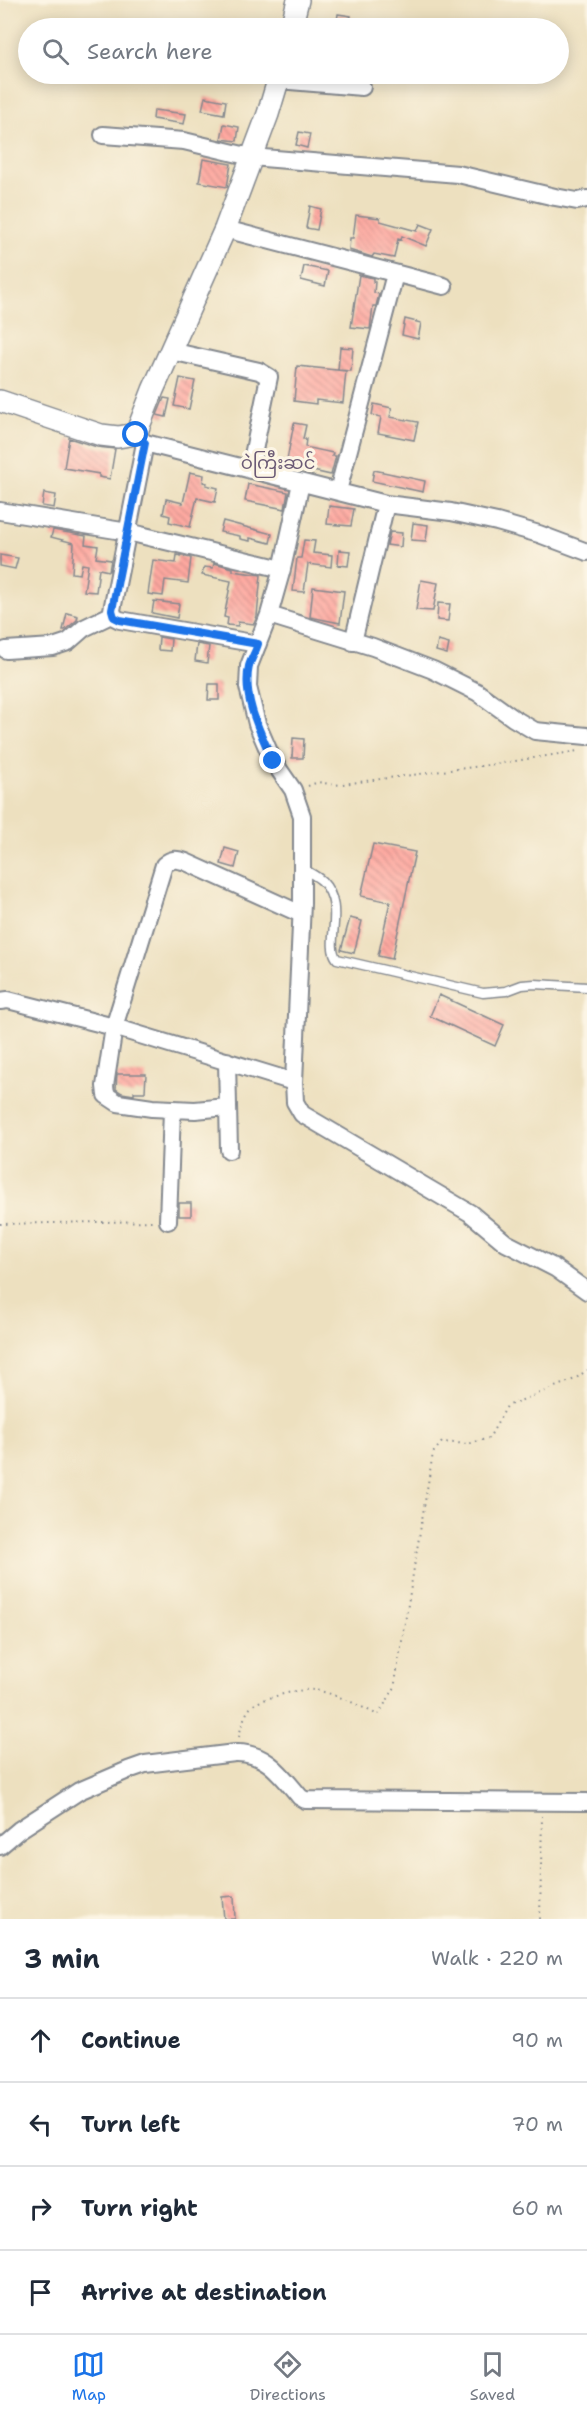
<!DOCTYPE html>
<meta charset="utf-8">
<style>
body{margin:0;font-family:"Shantell Sans","Noto Sans Myanmar",sans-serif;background:#f2f2f3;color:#1f2937}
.stop{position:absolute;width:18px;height:18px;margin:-14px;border:4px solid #1a73e8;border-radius:50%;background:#fff}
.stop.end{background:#1a73e8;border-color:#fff;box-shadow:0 2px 6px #0008}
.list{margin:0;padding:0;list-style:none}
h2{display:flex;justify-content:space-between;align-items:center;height:78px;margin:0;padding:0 24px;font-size:26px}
h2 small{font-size:20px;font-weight:400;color:#747a83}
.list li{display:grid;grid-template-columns:39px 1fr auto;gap:18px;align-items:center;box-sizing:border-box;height:84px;padding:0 24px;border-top:2px solid #e0e1e3}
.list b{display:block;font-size:22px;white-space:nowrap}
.list em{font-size:20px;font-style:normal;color:#747a83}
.icon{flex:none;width:33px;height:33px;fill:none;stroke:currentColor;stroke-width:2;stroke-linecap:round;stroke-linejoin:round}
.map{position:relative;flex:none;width:587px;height:1919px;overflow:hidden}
.search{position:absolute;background:#fff;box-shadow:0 3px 15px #0003;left:18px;right:18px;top:18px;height:66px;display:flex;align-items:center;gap:15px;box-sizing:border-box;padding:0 21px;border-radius:33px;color:#747a83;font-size:22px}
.sheet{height:414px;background:#fff}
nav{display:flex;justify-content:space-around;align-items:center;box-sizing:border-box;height:84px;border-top:2px solid #e0e1e3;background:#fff;font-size:16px;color:#747a83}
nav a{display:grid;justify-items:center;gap:3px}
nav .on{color:#1a73e8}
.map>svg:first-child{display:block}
.building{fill:url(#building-back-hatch)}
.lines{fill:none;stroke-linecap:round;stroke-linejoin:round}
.service-casing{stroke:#84888e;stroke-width:11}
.minor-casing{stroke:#84888e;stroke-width:20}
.tertiary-casing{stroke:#84888e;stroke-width:24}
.path{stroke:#84888e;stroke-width:2;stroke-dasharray:1.5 4.5;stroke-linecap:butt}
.service{stroke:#fff;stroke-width:8}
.minor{stroke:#fff;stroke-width:16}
.tertiary{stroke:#fff;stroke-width:21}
.route{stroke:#1a73e8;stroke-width:8}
.labels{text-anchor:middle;stroke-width:6;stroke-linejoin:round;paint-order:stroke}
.quarter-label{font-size:18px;fill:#6b5a75;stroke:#fcf5e5}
</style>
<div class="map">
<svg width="587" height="1919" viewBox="0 0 587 1919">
<defs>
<pattern id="building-back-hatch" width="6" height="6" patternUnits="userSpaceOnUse" patternTransform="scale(1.5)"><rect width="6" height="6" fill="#ffa9a0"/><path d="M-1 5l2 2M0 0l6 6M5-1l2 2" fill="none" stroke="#ce8a86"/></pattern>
</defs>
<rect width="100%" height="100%" fill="#fcf5e5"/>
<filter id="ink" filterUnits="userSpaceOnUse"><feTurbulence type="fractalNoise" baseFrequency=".0167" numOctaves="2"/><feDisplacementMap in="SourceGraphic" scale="12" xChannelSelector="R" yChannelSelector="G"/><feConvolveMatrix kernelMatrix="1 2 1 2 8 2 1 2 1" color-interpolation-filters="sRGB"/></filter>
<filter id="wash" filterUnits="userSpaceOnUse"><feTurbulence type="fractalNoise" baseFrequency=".008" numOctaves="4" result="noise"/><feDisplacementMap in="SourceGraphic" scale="24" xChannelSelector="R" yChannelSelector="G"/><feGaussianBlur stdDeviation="1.35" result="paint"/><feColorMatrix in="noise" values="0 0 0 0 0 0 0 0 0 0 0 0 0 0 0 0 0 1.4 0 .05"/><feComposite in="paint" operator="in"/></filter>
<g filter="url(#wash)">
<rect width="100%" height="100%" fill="#ede0bf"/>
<g id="blocks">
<path class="building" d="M338,14L351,16L349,28H336Z
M205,97L226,101L224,114L202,110Z
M154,110L186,114L184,124L153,119Z
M224,124L239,127L237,141L221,139Z
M299,132L310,134L307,148L296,145Z
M203,159L231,164L227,187L199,182Z
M310,206L321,209L317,230L306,228Z
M356,215L380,218V221L417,231L420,224L433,229L426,246L402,236L401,240L398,239L394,258L374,254L372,257L349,250L350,238H353Z
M304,266L328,271L325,286L301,280Z
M359,275L373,278V282H375L374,293L379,294L376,306H373L370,329L351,327Z
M405,319L421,323L418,339L402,335Z
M340,347L353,348L351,371L338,370Z
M297,366L346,371L343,403L316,400V404L294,401Z
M180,378L195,381L189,409L174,406Z
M164,398L170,399L166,417L157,415Z
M374,404L392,408L390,417L418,422L414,440L378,433L381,417L372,415Z
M294,423L306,425L303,439H306L305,447L333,453L332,456H336L331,475L286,465Z
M69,438L97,447L115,449L110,479L99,477V474L64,468Z
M374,470L425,481L423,492L372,481Z
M190,472L204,475L203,482L207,483L206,485L218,488L215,502L197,498L190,527L169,522L170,516L163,514L166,499L183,503Z
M248,484L288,492L285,509L245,501Z
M44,493L56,495L54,508L42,506Z
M329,506L354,509L351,526L327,524Z
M223,521L272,534L270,543L250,538V541L240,539V536L220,532Z
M413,523L428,525L426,541L411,540Z
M53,530L86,536L85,544L98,546L96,558L111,560L109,571L99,569L96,592L84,591L88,565L82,564L80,574L72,573L74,543L51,537Z
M390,532L402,533L401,547L387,545Z
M304,540L315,541L313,553L332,555L331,567L308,564L304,592L293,591L297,558H301Z
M339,550L350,551L348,566L338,565Z
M0,555L18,558L15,569L0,566Z
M177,555L191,558L188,583L165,580L163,596L148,594L153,560L176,563Z
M214,563L233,568V571L261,575L257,616L254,624L238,622V626L227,625L228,618L224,617L231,581L202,575L204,567L213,568Z
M421,580L438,583L433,611L416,610Z
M313,587L344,591L340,623L310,617Z
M154,601L179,604L177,618L152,613Z
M438,603L450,604L448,621L437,620Z
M67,613L78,616L77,620L65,630H63Z
M159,637L171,639L170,651L158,650Z
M438,641L449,644L447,654L436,651Z
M197,644L209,646L207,663L195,661Z
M209,684H219V700H208Z
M293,738L304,739L303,758H292Z
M373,844L415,852L392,959L378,956L390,902L361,896Z
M225,848L239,852L235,868L221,864Z
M350,918L362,921L354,953L341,950Z
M439,995L504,1025L495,1046L430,1016Z
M117,1074H146L145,1092H134V1095L122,1093L116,1089Z
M179,1203H191V1216H179Z
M234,1896L235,1919H224L222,1897Z"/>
</g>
</g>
<g filter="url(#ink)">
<use href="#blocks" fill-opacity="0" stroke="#84888e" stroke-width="1.5"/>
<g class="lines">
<defs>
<path id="service" d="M302,868C308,872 317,876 322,881C347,907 324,943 337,959L483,993L506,991L522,985L535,984L587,987"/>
<path id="minor" d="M278,80L362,87
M103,135L184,141L251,157L458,174L555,197L577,201L587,199
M225,229L444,286
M171,351L259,371L269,377L250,470
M136,434L145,443L386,504L451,512L497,522L539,534L587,552
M145,443L112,610L114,617L120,620L258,644
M301,483L282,569L269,615L249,666L248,687L257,724L273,761L293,790L302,816V903L294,1082L295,1102L302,1114L470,1213L506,1243L555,1268L587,1291
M338,491L395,274
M0,511L128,532L282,569
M269,615L373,647L433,670L477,692L513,718L535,731L587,736
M353,642L386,504
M6,650L53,647L68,642L84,628L113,614
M0,1001L8,1000L114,1027L294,1082
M227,1061L229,1150
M227,1107L195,1110L152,1108L118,1103L106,1095L105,1086L114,1027L164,865C172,858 177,859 186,862L301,914
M168,1221L172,1110
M0,1846L19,1830L79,1791L128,1770L145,1764L235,1753C267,1752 282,1776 300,1797L305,1800L587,1802"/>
<path id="tertiary" d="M291,28L298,0
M0,401L101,435L118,437L136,434L153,390L225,229L268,114L280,74"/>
</defs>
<use href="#service" class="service-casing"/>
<use href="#minor" class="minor-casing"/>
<use href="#tertiary" class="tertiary-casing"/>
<path class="path" d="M308,786L318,782L335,785L496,764L578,751
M0,1224L153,1221
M239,1737C241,1727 245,1710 255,1704C265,1698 301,1688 313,1690C333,1692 360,1706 378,1715L394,1689L433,1453L442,1442L468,1444L489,1438L507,1406L575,1379L587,1370
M540,1919L542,1816"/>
<use href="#service" class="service"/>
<use href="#minor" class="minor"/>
<use href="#tertiary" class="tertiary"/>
</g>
</g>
<g class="lines" filter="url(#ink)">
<path class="route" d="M136,435L145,443L112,610L114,617L120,620L258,644C256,651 251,659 249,666C242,698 260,732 273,761"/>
</g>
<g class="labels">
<g class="quarter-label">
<text x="278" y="469">ဝဲကြီးဆင်</text>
</g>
</g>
</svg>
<div class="stop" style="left:136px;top:435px"></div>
<div class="stop end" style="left:273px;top:761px"></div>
<div class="search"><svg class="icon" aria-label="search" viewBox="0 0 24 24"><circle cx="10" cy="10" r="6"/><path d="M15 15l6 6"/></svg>Search here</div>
</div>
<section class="sheet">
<h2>3 min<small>Walk · 220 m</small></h2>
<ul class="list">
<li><svg class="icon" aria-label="ahead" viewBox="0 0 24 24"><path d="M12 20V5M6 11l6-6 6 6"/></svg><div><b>Continue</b></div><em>90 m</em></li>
<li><svg class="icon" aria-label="left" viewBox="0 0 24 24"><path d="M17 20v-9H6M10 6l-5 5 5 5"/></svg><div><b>Turn left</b></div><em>70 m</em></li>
<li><svg class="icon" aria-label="right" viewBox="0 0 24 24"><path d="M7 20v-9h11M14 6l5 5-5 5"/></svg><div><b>Turn right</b></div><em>60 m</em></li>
<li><svg class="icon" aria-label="arrive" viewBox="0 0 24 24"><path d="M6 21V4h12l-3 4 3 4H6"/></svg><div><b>Arrive at destination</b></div></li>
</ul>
</section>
<nav>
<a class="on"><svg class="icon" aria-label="map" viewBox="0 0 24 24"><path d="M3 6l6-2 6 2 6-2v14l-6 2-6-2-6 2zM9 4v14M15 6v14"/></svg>Map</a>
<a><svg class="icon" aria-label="directions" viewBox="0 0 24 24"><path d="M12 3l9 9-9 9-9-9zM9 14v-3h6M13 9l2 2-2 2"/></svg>Directions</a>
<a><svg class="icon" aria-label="saved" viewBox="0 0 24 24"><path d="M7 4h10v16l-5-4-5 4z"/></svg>Saved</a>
</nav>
